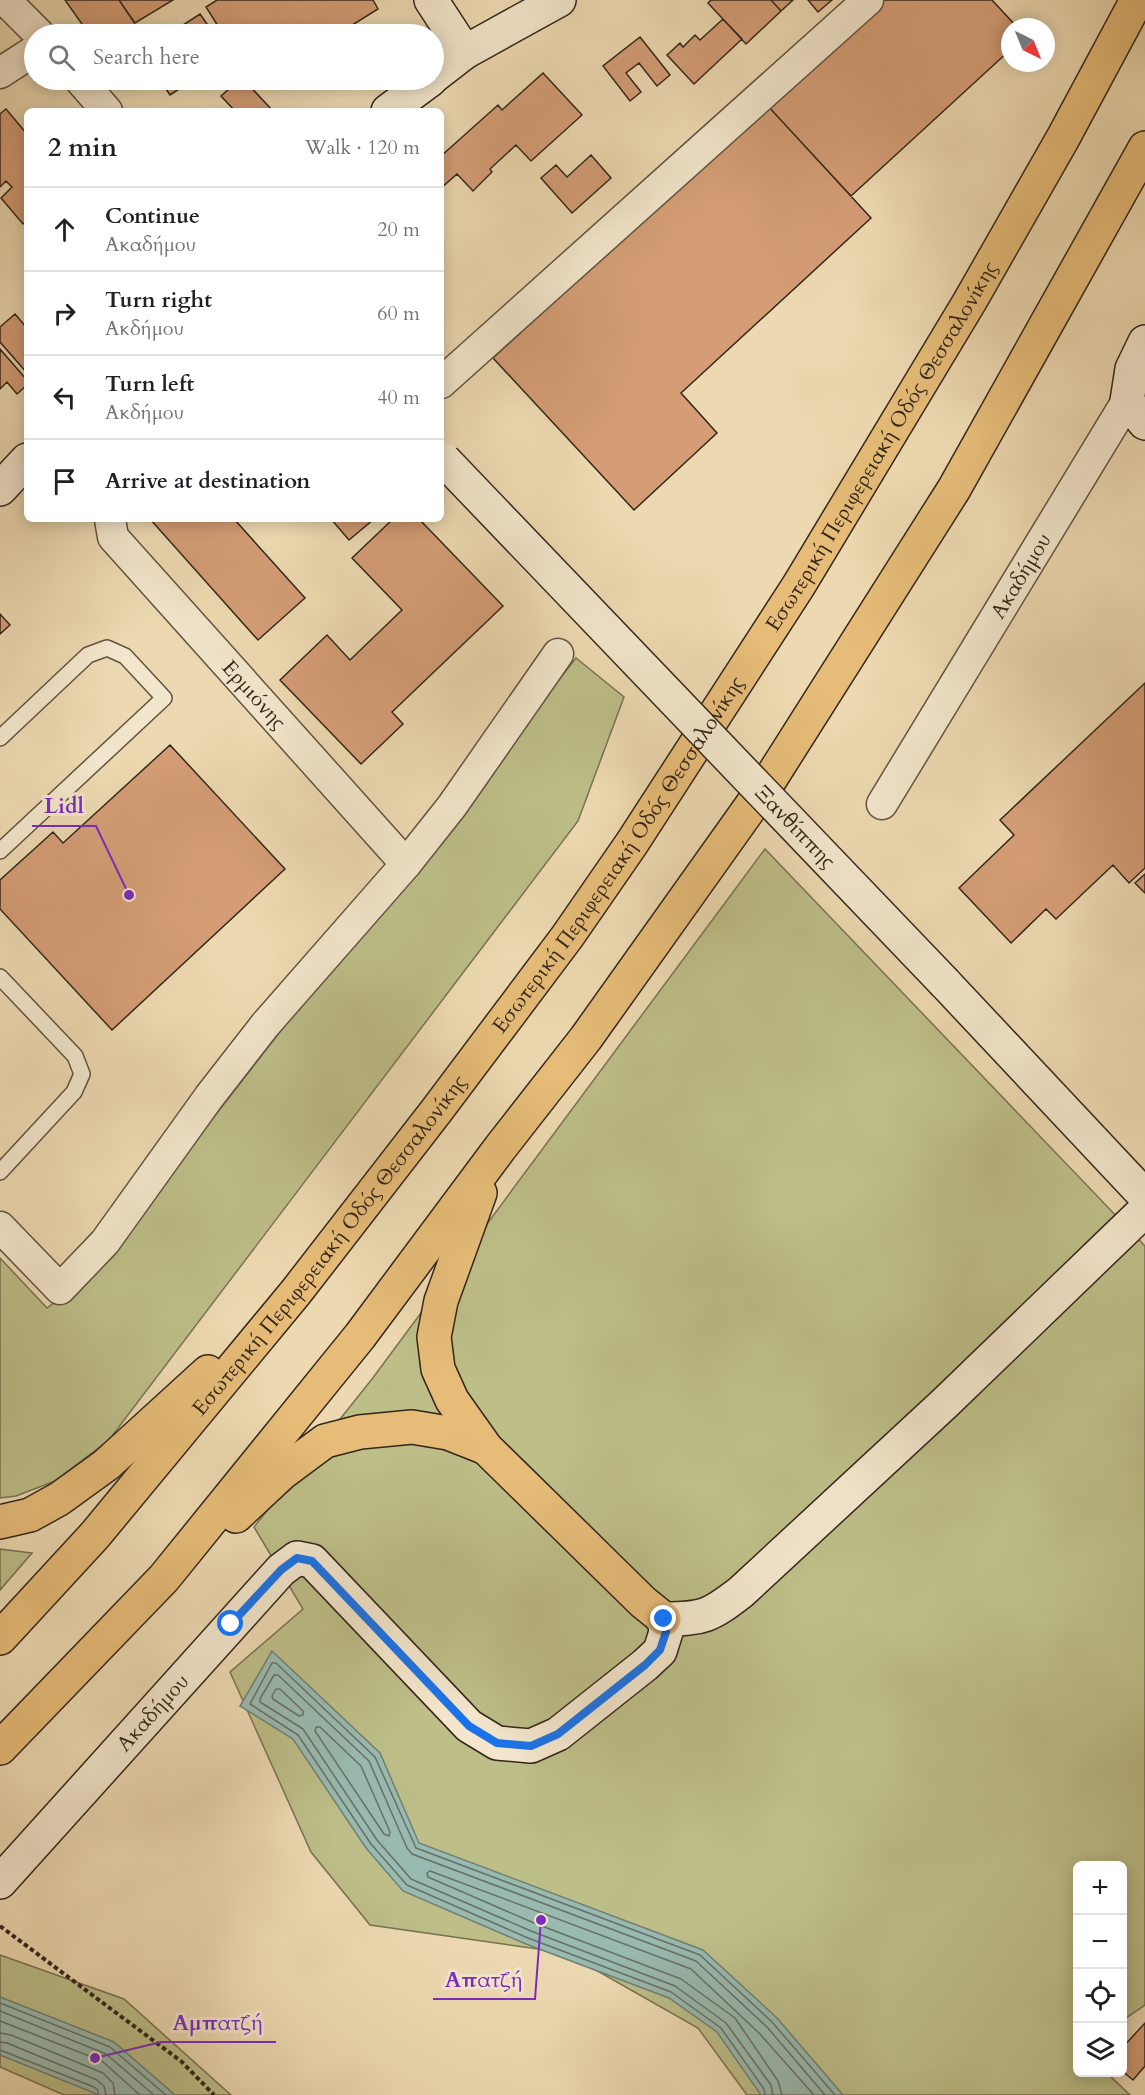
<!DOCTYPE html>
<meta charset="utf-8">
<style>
body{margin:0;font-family:Cardo,serif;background:#f2f2f2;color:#202124}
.controls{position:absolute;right:18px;bottom:18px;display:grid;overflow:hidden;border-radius:9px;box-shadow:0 3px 15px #0003}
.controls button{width:54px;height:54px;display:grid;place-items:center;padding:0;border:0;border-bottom:2px solid #e0e0e0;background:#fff;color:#202124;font:30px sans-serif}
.compass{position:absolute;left:1001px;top:18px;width:54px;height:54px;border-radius:50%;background:#fff;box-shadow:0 3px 15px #0003;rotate:137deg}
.stop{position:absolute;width:18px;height:18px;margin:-14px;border:4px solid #1a73e8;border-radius:50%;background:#fff}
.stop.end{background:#1a73e8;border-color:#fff;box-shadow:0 2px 6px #0008}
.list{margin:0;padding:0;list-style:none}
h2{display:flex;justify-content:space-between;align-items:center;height:78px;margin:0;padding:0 24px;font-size:26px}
h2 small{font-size:20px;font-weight:400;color:#757577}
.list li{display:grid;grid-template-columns:39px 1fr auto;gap:18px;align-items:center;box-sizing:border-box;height:84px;padding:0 24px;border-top:2px solid #e0e0e0}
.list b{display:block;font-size:22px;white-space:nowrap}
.list p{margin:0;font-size:20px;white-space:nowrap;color:#757577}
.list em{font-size:20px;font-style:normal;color:#757577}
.icon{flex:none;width:33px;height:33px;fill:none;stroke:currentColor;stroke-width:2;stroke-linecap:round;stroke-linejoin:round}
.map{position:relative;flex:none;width:1145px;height:2095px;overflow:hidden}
.search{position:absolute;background:#fff;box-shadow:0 3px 15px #0003;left:24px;top:24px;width:420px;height:66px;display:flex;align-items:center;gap:15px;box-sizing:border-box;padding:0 21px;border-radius:33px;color:#757577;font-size:22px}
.panel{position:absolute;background:#fff;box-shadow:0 3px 15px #0003;left:24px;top:108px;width:420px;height:414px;border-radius:9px}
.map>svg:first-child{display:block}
.green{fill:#bdbe88;stroke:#787252;stroke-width:1.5}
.water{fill:#99bab0;stroke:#717f74;stroke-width:1.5}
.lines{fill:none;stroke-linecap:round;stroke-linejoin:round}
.shore{stroke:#667066;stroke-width:1.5}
.building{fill:#d49d75;stroke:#34261b;stroke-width:1.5}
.lane-casing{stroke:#625340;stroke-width:18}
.street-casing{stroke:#625340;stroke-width:33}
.secondary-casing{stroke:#34261b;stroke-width:36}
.highway-casing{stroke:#34261b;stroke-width:36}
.path{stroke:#34261b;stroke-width:4;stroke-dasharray:4.5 3;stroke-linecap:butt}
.lane{stroke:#f3e6cc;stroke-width:15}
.street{stroke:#f3e6cc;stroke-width:30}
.secondary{stroke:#f3e6cc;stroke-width:33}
.highway{stroke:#e6bc78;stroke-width:33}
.secondary-bridge-casing{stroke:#34261b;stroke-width:36;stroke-linecap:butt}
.secondary-bridge{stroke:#f3e6cc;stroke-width:33}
.route{stroke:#1a73e8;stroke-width:8}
.labels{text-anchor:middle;stroke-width:6;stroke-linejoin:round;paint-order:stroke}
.street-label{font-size:21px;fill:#34261b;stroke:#f3e6cc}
.leader{fill:none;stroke:#7b2cbf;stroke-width:2}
.callout-dot{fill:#7b2cbf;stroke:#f3e6cc;stroke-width:2}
.callout-label{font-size:22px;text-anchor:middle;font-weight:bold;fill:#7b2cbf;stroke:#f3e6cc;stroke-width:6;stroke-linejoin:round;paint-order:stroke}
</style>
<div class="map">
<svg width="1145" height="2095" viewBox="0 0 1145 2095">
<rect width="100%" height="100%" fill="#edd9b1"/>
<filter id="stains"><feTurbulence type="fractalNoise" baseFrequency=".00333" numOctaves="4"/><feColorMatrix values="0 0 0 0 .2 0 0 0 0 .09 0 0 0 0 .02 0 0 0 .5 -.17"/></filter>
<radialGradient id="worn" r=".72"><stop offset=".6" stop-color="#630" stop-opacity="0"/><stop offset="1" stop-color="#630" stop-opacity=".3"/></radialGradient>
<path class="green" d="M576,658L624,697L578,821L109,1440L55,1481L16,1496L0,1498V1258L47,1308L92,1274L276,1037Z
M765,849L1145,1246V2005L1123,2020L1122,1866H1078V2072L1107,2073L1130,2095H747L698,2028L566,1953L370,1925L311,1852L230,1672L303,1609L254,1527L372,1379Z
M0,1549L32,1553L0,1590Z
M0,1955L124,1999L231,2095H64L0,2067Z"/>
<path class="water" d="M272,1651L380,1753L419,1843L703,1950L777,2018L843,2095H761L717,2032L669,1998L526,1944L403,1891L366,1848L293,1739L240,1706Z
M0,1997L114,2042L175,2095H99L0,2055Z"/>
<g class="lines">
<path class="shore" d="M276,1689H280L303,1711V1715L299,1716L273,1699L272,1696Z
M316,1727H320L361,1766L390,1832L389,1836L384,1834L315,1731Z
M0,2003L110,2047L166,2095
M0,2011L106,2054L154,2095
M0,2021L102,2061L140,2095
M0,2033L11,2035L103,2073L113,2083L115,2095
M0,2042L7,2043L97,2080L104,2086L106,2095
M0,2050L94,2087L98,2090V2095
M765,2095L764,2089L721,2028L671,1992L528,1938L407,1885L371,1844L298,1735L250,1704L272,1663H276L375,1757L416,1848L700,1955L772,2022L835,2095
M773,2095L771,2085L726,2023L675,1986L531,1931L411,1879L377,1840L303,1729L260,1702V1699L274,1675H278L369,1761L407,1848L412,1854L696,1961L767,2027L825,2095
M782,2095L778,2081L735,2018L681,1979L534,1923L428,1877L427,1873L430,1871L691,1969L760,2034L814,2095"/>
</g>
<path class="building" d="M65,0H119L140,31L135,34H89Z
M119,0H173L135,23Z
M217,0H373L378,9L338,34H223L206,7Z
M711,0H771L781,11L746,44L708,3Z
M771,0H793L781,11Z
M808,0H832L818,12Z
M881,0H992L1017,27H1010V50L851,196L767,105Z
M200,14L214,34H169Z
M723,19L742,39L694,84L667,55L680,43L683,47L695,35L700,40Z
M640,37L670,75L657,86L639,63L626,73L641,92L630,101L603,66Z
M543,73L582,115L531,161L516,145L490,169L492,172L473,191L457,174L441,188V156L498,105L502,110Z
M160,80H193L170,95Z
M239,80H244L273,111H235L221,96Z
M767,105L871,218L681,393L717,433L634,510L493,358Z
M6,109L27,134V220L23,224L1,198L12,187L6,181L0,187V114Z
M591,155L611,178L572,213L541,178L556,165L567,177Z
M15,314L27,328V373L0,342V327Z
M0,349L27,380V385L17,394L7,382L0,389Z
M150,519H234L305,598L258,640Z
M331,519H374L349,540Z
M393,519H419L503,606L392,712L403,724L361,764L280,680L327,635L350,660L402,610L352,558Z
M0,614L10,625L0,634Z
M1145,683V868L1129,883L1113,865L1056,919L1046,909L1011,943L959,888L1014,835L1000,820Z
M170,745L285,869L112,1030L0,909V880L53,832L63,843Z
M1145,874V893L1135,883Z
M1145,2023V2066L1133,2080L1122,2071V2048Z"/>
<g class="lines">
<defs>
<path id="lane" d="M0,738L88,655L107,648L125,656L164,698L0,851
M0,977L75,1056L82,1074L74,1092L0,1172"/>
<g id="street">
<path d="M5,0L39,34"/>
<path d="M0,73L34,51"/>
<path d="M80,80L107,111"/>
<path d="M441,383L868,0"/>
<path id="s1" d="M110,519L113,537L406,864"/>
<path id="s2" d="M882,804L1127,401"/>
<path d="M0,1227L60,1289L105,1242L209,1097L265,1025L406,864L452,806L558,654"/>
</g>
<g id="secondary">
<path d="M431,0L465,52"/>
<path d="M434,76L465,52L559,0"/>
<path d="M388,111L430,80"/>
<path d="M1145,342L1132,369L1127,401L1145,423"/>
<path d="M0,489L27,460"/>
<path d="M945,983L1145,1196"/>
<path id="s3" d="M0,1882L281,1570L297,1558L312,1561L469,1726L497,1743L531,1746L558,1734L645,1665L660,1651L666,1632L664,1619C704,1619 710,1616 741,1592L945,1403L1145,1210"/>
</g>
<g id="highway">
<path d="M480,1193L441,1301L434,1337L438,1369L452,1400L486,1448L643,1602L664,1619"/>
<path d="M236,1516L282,1473L325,1441L360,1432L412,1427L448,1433L486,1448"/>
<path d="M0,1522L30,1515L59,1499L106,1465L208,1372"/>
<path id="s4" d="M0,1638L95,1535L296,1292L437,1110L567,937L632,843L799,585L970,301L1063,138L1137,0"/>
<path d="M0,1748L164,1578L360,1336L500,1148L586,1038L769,781L954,489L1145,148"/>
</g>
</defs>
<use href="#lane" class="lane-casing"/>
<use href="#street" class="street-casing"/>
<use href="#secondary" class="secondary-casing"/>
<use href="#highway" class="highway-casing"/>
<path class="path" d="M0,1926L182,2062L214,2095"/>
<use href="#lane" class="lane"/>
<use href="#street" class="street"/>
<use href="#secondary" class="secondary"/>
<use href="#highway" class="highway"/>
<defs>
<g id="secondary-bridge">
<path id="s5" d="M444,460L945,983"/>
</g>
</defs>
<use href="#secondary-bridge" class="secondary-bridge-casing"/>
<use href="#secondary-bridge" class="secondary-bridge"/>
</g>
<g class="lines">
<path class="route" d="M231,1624L281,1570L297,1558L312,1561L469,1726L497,1743L531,1746L558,1734L645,1665L660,1650L666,1632L664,1619"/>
</g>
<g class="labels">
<g class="street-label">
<text dy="7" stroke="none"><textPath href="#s4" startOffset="1485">Εσωτερική Περιφερειακή Οδός Θεσσαλονίκης</textPath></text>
<text dy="7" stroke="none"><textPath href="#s2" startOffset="267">Ακαδήμου</textPath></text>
<text dy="7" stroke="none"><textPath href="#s1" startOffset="230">Ερμιόνης</textPath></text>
<text dy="7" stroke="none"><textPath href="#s5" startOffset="508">Ξανθίππης</textPath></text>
<text dy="7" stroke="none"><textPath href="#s4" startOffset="999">Εσωτερική Περιφερειακή Οδός Θεσσαλονίκης</textPath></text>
<text dy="7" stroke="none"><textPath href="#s4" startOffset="513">Εσωτερική Περιφερειακή Οδός Θεσσαλονίκης</textPath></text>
<text dy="7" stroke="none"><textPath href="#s3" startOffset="228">Ακαδήμου</textPath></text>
</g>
</g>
<path class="leader" d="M129 895L96 826H32M541 1920L535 1999H433M95 2058L161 2042H276"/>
<g class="callout-dot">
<circle cx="129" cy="895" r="6"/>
<circle cx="541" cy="1920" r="6"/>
<circle cx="95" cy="2058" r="6"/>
</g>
<g class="callout-label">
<text x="64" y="813">Lidl</text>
<text x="484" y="1987">Απατζή</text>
<text x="218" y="2030">Αμπατζή</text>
</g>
<rect width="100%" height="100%" filter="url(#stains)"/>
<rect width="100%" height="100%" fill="url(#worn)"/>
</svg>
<div class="controls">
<button>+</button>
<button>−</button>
<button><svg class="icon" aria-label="locate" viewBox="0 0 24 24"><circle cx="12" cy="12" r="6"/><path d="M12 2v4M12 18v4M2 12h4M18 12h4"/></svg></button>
<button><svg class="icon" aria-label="layers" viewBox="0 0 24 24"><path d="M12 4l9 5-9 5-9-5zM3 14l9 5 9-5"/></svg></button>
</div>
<svg class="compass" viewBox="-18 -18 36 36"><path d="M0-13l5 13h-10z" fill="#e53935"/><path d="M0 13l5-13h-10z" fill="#757577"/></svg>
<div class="stop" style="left:231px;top:1624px"></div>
<div class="stop end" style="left:664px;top:1619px"></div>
<div class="search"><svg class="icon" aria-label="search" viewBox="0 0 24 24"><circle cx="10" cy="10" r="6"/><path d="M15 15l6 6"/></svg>Search here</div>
<section class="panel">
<h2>2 min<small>Walk · 120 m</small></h2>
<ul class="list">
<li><svg class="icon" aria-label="ahead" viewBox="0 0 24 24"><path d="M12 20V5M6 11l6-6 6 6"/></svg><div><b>Continue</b><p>Ακαδήμου</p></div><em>20 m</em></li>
<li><svg class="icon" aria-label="right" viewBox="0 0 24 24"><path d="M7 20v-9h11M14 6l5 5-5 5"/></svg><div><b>Turn right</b><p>Ακδήμου</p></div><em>60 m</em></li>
<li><svg class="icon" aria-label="left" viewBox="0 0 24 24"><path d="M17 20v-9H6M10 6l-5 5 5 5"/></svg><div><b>Turn left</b><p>Ακδήμου</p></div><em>40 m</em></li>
<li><svg class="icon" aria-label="arrive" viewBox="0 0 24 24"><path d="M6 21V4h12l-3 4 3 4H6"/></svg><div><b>Arrive at destination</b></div></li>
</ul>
</section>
</div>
